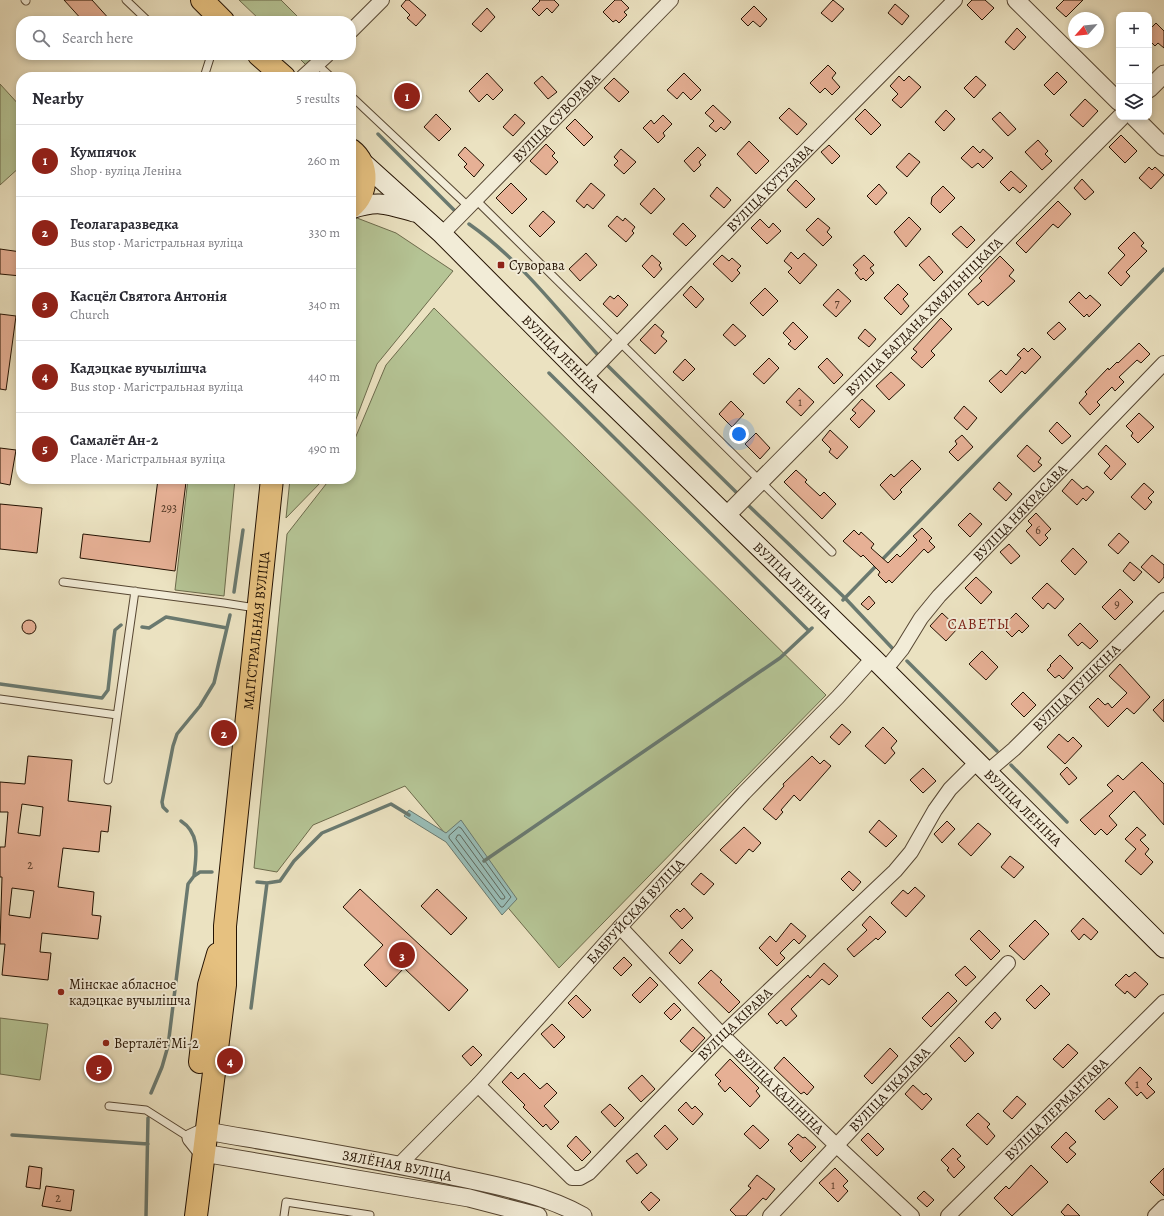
<!DOCTYPE html>
<meta charset="utf-8">
<style>
body{margin:0;font-family:Alegreya,serif;background:#f2f2f3;color:#2b2b33}
.controls{position:absolute;right:12px;top:12px;display:grid;overflow:hidden;border-radius:8px;box-shadow:0 2px 6px #0003}
.controls button{width:36px;height:36px;display:grid;place-items:center;padding:0;border:0;border-bottom:1px solid #e1e1e2;background:#fff;color:#2b2b33;font:20px sans-serif}
.compass{position:absolute;left:1068px;top:12px;width:36px;height:36px;border-radius:50%;background:#fff;box-shadow:0 2px 6px #0003;rotate:243deg}
.you{position:absolute;left:739px;top:434px;width:14px;height:14px;margin:-10px;border:3px solid #fff;border-radius:50%;background:#1a73e8;box-shadow:0 0 0 6px #1a73e833}
.badge{display:grid;place-items:center;width:26px;height:26px;border-radius:50%;background:#8f2418;color:#fff;font-size:13px;font-weight:700}
.pin{position:absolute;translate:-50% -50%;border:2px solid #fff;box-shadow:0 1px 4px #0006}
.list{margin:0;padding:0;list-style:none}
h2{display:flex;justify-content:space-between;align-items:center;height:52px;margin:0;padding:0 16px;font-size:17px}
h2 small{font-size:13px;font-weight:400;color:#7c7c81}
.list li{display:grid;grid-template-columns:26px 1fr auto;gap:12px;align-items:center;box-sizing:border-box;height:72px;padding:0 16px;border-top:1px solid #e1e1e2}
.list b{display:block;font-size:15px;white-space:nowrap}
.list p{margin:0;font-size:13px;white-space:nowrap;color:#7c7c81}
.list em{font-size:13px;font-style:normal;color:#7c7c81}
.icon{flex:none;width:22px;height:22px;fill:none;stroke:currentColor;stroke-width:2;stroke-linecap:round;stroke-linejoin:round}
.map{position:relative;flex:none;width:1164px;height:1216px;overflow:hidden}
.search{position:absolute;background:#fff;box-shadow:0 2px 6px #0003;left:16px;top:16px;width:340px;height:44px;display:flex;align-items:center;gap:10px;box-sizing:border-box;padding:0 14px;border-radius:16px;color:#7c7c81;font-size:15px}
.panel{position:absolute;background:#fff;box-shadow:0 2px 6px #0003;left:16px;top:72px;width:340px;height:412px;border-radius:16px}
.map>svg:first-child{display:block}
.green{fill:#b5c495;stroke:#6c6b4c}
.water{fill:#99bdb7;stroke:#6a796f}
.lines{fill:none;stroke-linecap:round;stroke-linejoin:round}
.shore{stroke:#5e685c;stroke-width:1}
.stream{stroke:#6a796f;stroke-width:3.5}
.building{fill:#e6b095;stroke:#241202;fill-rule:evenodd}
.service-casing{stroke:#564632;stroke-width:9}
.minor-casing{stroke:#564632;stroke-width:16}
.tertiary-casing{stroke:#564632;stroke-width:19}
.secondary-casing{stroke:#241202;stroke-width:21}
.primary-casing{stroke:#241202;stroke-width:24}
.service{stroke:#f2ecd7;stroke-width:7}
.minor{stroke:#f2ecd7;stroke-width:14}
.tertiary{stroke:#f2ecd7;stroke-width:17}
.secondary{stroke:#f2ecd7;stroke-width:19}
.primary{stroke:#e6c180;stroke-width:22}
.poi-dot{fill:#8f2418;stroke:#f2ecd7;stroke-width:1.5}
.labels{text-anchor:middle;stroke-width:4;stroke-linejoin:round;paint-order:stroke}
.number-label{font-size:12px;fill:#543a27}
.street-label{font-size:14px;fill:#241202;stroke:#f2ecd7}
.poi-label{font-size:14px;fill:#241202;stroke:#f2ecd7;text-anchor:start}
.neighbourhood-label{font-size:15px;letter-spacing:1px;fill:#7a1f14;stroke:#f2ecd7}
</style>
<div class="map">
<svg width="1164" height="1216" viewBox="0 0 1164 1216">
<rect width="100%" height="100%" fill="#ebe2c1"/>
<filter id="stains"><feTurbulence type="fractalNoise" baseFrequency=".005" numOctaves="4"/><feColorMatrix values="0 0 0 0 .2 0 0 0 0 .09 0 0 0 0 .02 0 0 0 .5 -.17"/></filter>
<radialGradient id="worn" r=".72"><stop offset=".6" stop-color="#630" stop-opacity="0"/><stop offset="1" stop-color="#630" stop-opacity=".3"/></radialGradient>
<path class="green" d="M239,0H281L302,21H261Z
M296,55H318L307,66Z
M0,84L21,107V166L0,185Z
M357,218L396,233L453,271L377,364L351,432V222Z
M434,308L826,695L559,968L405,786L313,825L277,872L254,868L287,534L330,479H351V448L386,365Z
M188,479H235L224,596L175,590Z
M290,479H324L286,518Z
M0,1018L48,1024L40,1080L0,1074Z"/>
<path class="water" d="M409,810L446,833L461,820L517,899L502,915L446,842L404,816Z"/>
<g class="lines">
<path class="shore" d="M459,827L461,828L511,897L503,907H501L449,838V836Z
M458,835H460L505,897L504,899H501L456,839Z"/>
<path class="stream" d="M378,134L457,213
M469,224C519,259 557,309 598,355
M608,366L737,493
M549,373L809,631
M748,505L845,598L894,650
M234,592L243,530
M843,600L1164,269
M142,627L149,628L166,617L227,628
M907,661L997,751
M0,684L102,698L108,690L114,637L115,630L121,625
M1011,765L1067,822
M167,811L163,807L162,802L173,746L177,734L200,706L214,683L230,615
M181,821C201,834 196,856 194,876
M484,861L780,658L812,628
M257,882L267,883
M251,1008L267,883L280,881L294,861L322,833L391,804L409,815
M151,1093L162,1067L168,1046L188,884L194,876L200,872H212
M12,1135L148,1144
M146,1216L148,1118"/>
</g>
<path class="building" d="M64,0H92L111,21H83Z
M406,0H409L426,15L416,26L407,18L410,15L401,6Z
M539,0H554L559,5L552,13L547,8L539,16L532,9L540,1Z
M615,0H621L629,8L624,12L627,15L619,23L616,20L613,22L603,12Z
M833,0L844,9L832,22L821,13Z
M972,0H985L994,8L982,20L967,5Z
M1064,0H1083L1066,17L1056,8Z
M895,4L909,16L902,25L888,13Z
M754,6L767,19L760,27L753,21L748,26L741,19Z
M487,8L495,17L481,32L472,24Z
M1156,23L1164,31V48L1158,43L1155,46L1149,40V30Z
M1017,28L1026,37L1014,50L1005,42Z
M828,65L836,73L832,78L840,87L832,95L825,88L820,93L810,83Z
M1057,72L1067,82L1054,95L1044,85Z
M487,73L503,90L493,100L487,94L479,102L469,91Z
M684,73L701,90L691,100L683,92L677,99L667,90Z
M542,76L557,92L548,99L534,83Z
M899,76L904,81L909,76L921,87L901,108L892,100L898,94L890,86Z
M976,76L986,85L974,98L964,88Z
M614,78L629,92L619,102L604,88Z
M1085,99L1098,111L1083,127L1070,115Z
M713,105L731,122L724,130L721,127L716,132L709,126L714,121L705,113Z
M789,108L807,124L797,135L779,118Z
M865,109L881,125L871,135L855,119Z
M946,110L955,119L944,131L935,122Z
M1000,112L1016,129L1008,136L992,119Z
M436,114L451,129L439,141L424,127Z
M515,114L525,123L513,136L503,127Z
M663,115L672,124L663,133L665,136L658,143L643,128L651,120L654,124Z
M575,119L593,137L584,146L566,128Z
M1121,135L1137,151L1125,163L1109,147Z
M1038,140L1048,151L1045,154L1052,161L1042,170L1025,152Z
M749,141L769,161L756,174L737,154Z
M546,144L555,153L552,156L558,162L546,175L530,161Z
M829,145L840,156L832,164L821,152Z
M973,146L980,153L983,149L993,158L983,168L978,163L972,168L961,158Z
M465,147L484,165L474,177L464,167L467,164L458,155Z
M698,147L706,155L699,162L701,165L694,172L684,161Z
M621,149L636,162L624,174L614,165L618,161L614,157Z
M909,153L920,162L907,177L896,167Z
M1149,167L1152,170L1155,167L1164,175L1151,189L1139,178Z
M1011,171L1027,186L1020,193L1013,187L1009,191L1000,182Z
M1082,179L1094,192L1085,200L1074,188Z
M796,180L815,199L806,208L787,190Z
M511,183L527,199L512,214L496,198Z
M591,183L605,195L593,209L587,204L584,208L576,201Z
M879,184L887,193L876,205L867,196Z
M943,186L955,198L940,213L931,204L932,197Z
M717,187L731,200L724,208L710,196Z
M654,188L665,199L651,214L640,204Z
M1058,201L1071,214L1058,228L1053,224L1026,253L1016,243Z
M543,211L555,222L540,237L529,226Z
M617,216L623,221L625,218L635,227L632,231L634,233L626,242L608,226Z
M909,217L921,229L906,247L894,232Z
M818,218L830,228L827,232L832,237L823,246L806,230Z
M760,219L769,228L773,223L781,231L767,244L751,228Z
M683,223L696,236L686,246L673,234Z
M961,226L975,240L967,248L952,234Z
M1134,232L1144,243L1141,246L1147,251L1126,272L1130,276L1121,286L1108,273L1125,255L1118,248Z
M0,249L21,252V276L0,274Z
M791,252L798,259L804,253L817,265L800,284L788,272L792,268L784,261Z
M586,253L597,265L580,281L569,269Z
M652,255L661,263L659,265L662,269L654,278L642,266Z
M722,255L729,261L732,258L741,266L737,270L740,273L732,282L713,264Z
M864,255L874,265L870,268L874,273L866,281L863,278L861,280L855,273L858,270L853,265Z
M929,256L943,272L934,281L919,265Z
M1000,256L1014,270L1009,276L1015,281L988,306L983,301L978,305L968,294L982,281L979,278Z
M898,284L908,294L903,299L909,306L901,315L884,298Z
M691,286L704,299L696,308L683,295Z
M765,288L778,301L763,316L750,303Z
M838,289L851,301L836,317L823,305Z
M1079,292L1086,299L1090,295L1101,305L1089,317L1087,314L1084,317L1069,302Z
M618,295L628,305L617,317L603,304L610,296L614,299Z
M0,314L16,316L6,390L0,389Z
M941,318L952,329L931,351L935,355L922,368L911,358L917,352L913,349Z
M793,322L808,337L795,350L788,344L791,341L783,333Z
M1059,322L1066,329L1054,340L1047,333Z
M655,324L664,332L661,336L667,341L655,354L640,340Z
M733,324L746,336L735,346L723,335Z
M865,329L876,339L869,347L858,338Z
M1139,343L1150,354L1141,363L1137,360L1119,377L1124,382L1115,391L1112,387L1097,402L1100,405L1090,415L1079,403L1087,394L1085,392L1108,368L1109,370L1117,362L1118,363Z
M1024,348L1028,352L1032,348L1041,357L1025,374L1022,371L1001,393L989,381L1001,370L1006,375L1021,358L1017,355Z
M769,358L779,368L764,384L753,374Z
M827,358L843,375L834,384L818,367Z
M685,359L695,369L683,381L673,372Z
M891,372L905,385L889,400L876,386Z
M799,388L814,402L801,416L786,402Z
M862,399L875,411L859,428L850,419L856,413L852,410Z
M731,401L744,414L732,427L719,414Z
M964,406L977,418L967,430L954,418Z
M1139,413L1154,427L1138,443L1131,436L1133,433L1126,426Z
M1057,422L1071,436L1062,444L1049,431Z
M830,430L848,447L837,459L829,452L831,449L822,440Z
M756,433L770,448L760,459L745,444Z
M962,435L973,447L958,461L949,452L957,444L955,441Z
M1027,445L1041,458L1038,462L1042,465L1034,472L1017,456Z
M1106,445L1126,464L1111,480L1104,473L1110,466L1098,454Z
M0,448L16,450L10,485L0,483Z
M912,460L921,469L900,490L902,492L894,500L880,485L891,474L894,477Z
M796,470L807,480L805,482L820,496L824,492L836,504L822,519L784,482Z
M158,479L186,482L175,571L80,558L83,534L150,542Z
M1072,479L1083,489L1087,486L1094,492L1086,501L1083,498L1077,505L1062,491Z
M999,482L1012,494L1006,501L993,489Z
M1144,483L1154,492L1148,498L1152,502L1145,510L1131,497Z
M0,504L42,508L37,553L0,549Z
M970,513L982,524L970,537L958,525Z
M1036,513L1051,529L1045,535L1048,538L1040,546L1026,531L1032,525L1028,521Z
M922,528L932,538L929,541L935,547L928,553L924,549L892,583L889,580L886,583L878,575L880,572L863,555L861,557L843,541L854,530L859,535L861,532L874,544L871,548L888,563L897,554L900,557L917,540L913,536Z
M1119,533L1129,542L1118,554L1108,545Z
M1009,544L1020,556L1011,564L1000,552Z
M1073,548L1087,562L1075,575L1061,561Z
M1152,555L1164,565V577L1159,583L1141,567Z
M1130,562L1142,572L1134,581L1123,571Z
M976,577L992,592L981,604L965,588Z
M1047,583L1064,599L1055,609L1048,603L1043,609L1032,598Z
M1120,589L1133,602L1115,620L1102,607Z
M869,596L875,603L868,610L861,604Z
M942,613L958,628L946,641L930,626Z
M1016,613L1029,626L1022,633L1019,630L1012,637L1002,627Z
M22 627a7 7 0 1 1 14 0a7 7 0 1 1-14 0Z
M1080,623L1098,641L1090,649L1082,642L1078,646L1068,635Z
M982,651L998,667L986,680L969,664Z
M1060,655L1073,668L1063,679L1059,675L1055,678L1047,670L1051,666L1050,665Z
M1120,664L1150,697L1134,714L1127,708L1108,727L1089,707L1098,698L1105,705L1108,703L1112,708L1127,693L1109,676Z
M1023,692L1036,705L1024,717L1011,704Z
M1164,699V722L1153,710Z
M842,724L851,732L839,745L830,737Z
M883,727L897,741L891,748L895,753L885,764L865,746Z
M1059,734L1068,742L1073,737L1082,746L1065,764L1047,747Z
M28,756L72,760L68,801L111,806L108,832L101,831L99,852L63,848L58,887L94,892L92,915L101,916L98,939L42,933L40,952L51,953L48,980L2,975L5,944H0L2,877H0V847H5L8,812H0V782L25,784ZM22,804L43,807L40,836L18,833ZM12,888L34,891L30,918L9,915Z
M812,756L820,764L824,760L831,766L800,801L794,795L781,810L783,812L776,820L763,809L784,786L783,784Z
M1142,762L1164,784V825L1134,791L1109,816L1117,825L1107,835L1101,829L1095,835L1080,820L1113,791L1107,785L1118,775L1123,780Z
M1067,767L1077,778L1069,785L1060,774Z
M923,768L936,781L923,793L910,780Z
M879,820L897,836L886,847L869,832Z
M947,821L955,829L942,843L934,834Z
M978,823L991,834L971,856L958,844Z
M744,827L761,843L753,852L749,849L736,864L720,850Z
M1137,827L1146,835L1140,840L1149,849L1145,854L1153,862L1141,875L1125,861L1136,849L1125,839Z
M1010,856L1024,867L1014,878L1001,867Z
M849,871L861,882L853,891L841,879Z
M701,873L714,884L704,895L691,884Z
M915,887L925,896L906,917L891,903L903,890L908,894Z
M360,889L468,990L449,1011L404,968L386,987L364,965L383,945L343,907Z
M437,889L467,918L451,935L421,906Z
M684,908L693,918L682,929L670,916L677,909L680,912Z
M870,916L886,932L878,940L876,938L854,957L847,949L867,930L862,925Z
M1083,918L1098,932L1091,940L1084,934L1079,940L1071,931Z
M1035,920L1049,934L1024,960L1009,946Z
M791,923L806,936L799,944L794,939L780,953L785,958L777,966L759,948L770,936L776,942Z
M979,930L1000,951L991,960L970,939Z
M682,939L693,950L680,964L669,953Z
M624,957L632,965L621,976L613,968Z
M824,963L838,976L829,985L822,979L791,1009L797,1016L786,1026L781,1020L777,1024L768,1014L808,975L810,978Z
M965,966L976,977L966,986L955,975Z
M711,970L722,980L720,982L740,1002L729,1013L698,983Z
M1135,972L1148,984L1135,998L1127,991L1125,994L1115,985L1126,974L1129,977Z
M650,977L658,985L640,1003L632,995Z
M1041,985L1050,994L1035,1009L1026,1000Z
M948,992L957,1001L931,1027L922,1018Z
M576,995L591,1010L583,1018L568,1003Z
M674,1003L681,1010L671,1020L664,1013Z
M995,1012L1001,1019L992,1029L985,1022Z
M552,1024L565,1037L554,1048L541,1034Z
M693,1027L705,1038L692,1052L680,1041Z
M959,1037L974,1053L965,1062L950,1046Z
M1068,1044L1078,1053L1063,1068L1053,1059Z
M473,1046L482,1055L471,1066L462,1056Z
M890,1048L898,1056L872,1084L864,1076Z
M784,1057L814,1087L807,1095L804,1092L801,1094L774,1068Z
M730,1059L759,1088L756,1091L760,1096L750,1107L730,1087L725,1092L718,1084L721,1081L715,1075Z
M1140,1067L1152,1079L1147,1084L1155,1092L1147,1099L1141,1092L1137,1096L1125,1083Z
M511,1072L518,1079L524,1073L540,1089L547,1083L557,1093L544,1106L559,1122L551,1130L546,1124L543,1127L523,1107L525,1105L502,1082Z
M642,1075L655,1089L641,1102L628,1088Z
M913,1085L924,1095L926,1093L932,1099L922,1110L905,1094Z
M1017,1096L1026,1104L1012,1119L1003,1111Z
M1109,1098L1118,1107L1104,1120L1095,1111Z
M686,1102L692,1109L695,1106L703,1114L693,1125L678,1110Z
M610,1104L624,1118L615,1127L601,1112Z
M978,1113L990,1124L987,1127L995,1136L987,1145L966,1125Z
M665,1125L678,1139L667,1150L654,1136Z
M753,1125L769,1140L760,1149L744,1134Z
M1066,1132L1076,1142L1069,1148L1076,1154L1067,1163L1051,1147Z
M868,1133L884,1149L877,1156L861,1140Z
M798,1134L803,1138L805,1137L816,1147L801,1162L790,1151L793,1148L788,1144Z
M576,1136L591,1152L582,1161L567,1146Z
M953,1148L961,1156L957,1159L965,1167L954,1178L947,1170L949,1168L941,1160Z
M637,1153L647,1165L637,1174L626,1161Z
M1031,1165L1048,1182L1012,1216L994,1198L1006,1186L1009,1189Z
M29,1166L42,1168L40,1189L26,1187Z
M835,1168L848,1181L843,1186L848,1191L838,1202L819,1183Z
M1164,1168V1196L1150,1182Z
M757,1175L775,1189L766,1200L763,1198L746,1216H736L730,1210L751,1188L748,1186Z
M46,1186L74,1190L71,1211L42,1206Z
M924,1191L934,1200L927,1207L917,1198Z
M651,1192L660,1200L649,1211L641,1202Z
M1068,1204L1080,1216H1065L1061,1212Z"/>
<g class="lines">
<defs>
<path id="service" d="M25,0L26,1
M126,0L148,21
M318,65L331,77
M204,77L211,55
M351,96L469,207
M476,200L832,552
M63,582L224,603L256,608
M0,699L117,715
M108,780L135,591
M109,1106L146,1110L190,1138
M284,1216L286,1202L370,1215"/>
<g id="minor">
<path d="M351,31L382,0"/>
<path d="M303,77L327,55"/>
<path id="s1" d="M442,234L671,0"/>
<path id="s2" d="M585,378L763,194L955,0"/>
<path id="s3" d="M885,670L902,649L921,618L939,596L1164,363"/>
<path id="s4" d="M987,772L1014,749L1164,600"/>
<path id="s5" d="M620,927L722,1035L836,1145L912,1216"/>
<path id="s6" d="M478,1085L572,1178H580L589,1173L722,1035L895,871L911,852L935,810L950,789L977,762"/>
<path id="s7" d="M399,1165L478,1085L620,927L744,793L838,697L873,658"/>
<path id="s8" d="M770,1216L1008,963"/>
<path id="s9" d="M948,1216L1164,1002"/>
<path d="M1155,1216L1164,1207"/>
</g>
<g id="tertiary">
<path d="M1016,0L1119,102"/>
<path d="M1149,89L1164,74"/>
<path d="M1134,117L1164,147"/>
<path id="s10" d="M726,516L1121,117"/>
<path id="s11" d="M538,1216L469,1198L203,1153L191,1138L206,1131C287,1145 367,1158 447,1175C493,1185 542,1193 583,1216"/>
</g>
<g id="secondary">
<path id="s12" d="M360,160L442,234L585,378L873,658L1164,948"/>
<path d="M351,209C379,200 386,204 414,212"/>
</g>
<g id="primary">
<path d="M202,0L223,21"/>
<path d="M259,55L284,77"/>
<path d="M351,150C370,164 368,194 351,207"/>
<path d="M200,1062L209,985L218,954"/>
<path id="s13" d="M196,1216L225,985V926L272,479"/>
</g>
</defs>
<use href="#service" class="service-casing"/>
<use href="#minor" class="minor-casing"/>
<use href="#tertiary" class="tertiary-casing"/>
<use href="#secondary" class="secondary-casing"/>
<use href="#primary" class="primary-casing"/>
<use href="#service" class="service"/>
<use href="#minor" class="minor"/>
<use href="#tertiary" class="tertiary"/>
<use href="#secondary" class="secondary"/>
<use href="#primary" class="primary"/>
</g>
<g class="poi-dot">
<rect x="497" y="261" width="8" height="8" rx="2"/>
<circle cx="61" cy="992" r="4"/>
<circle cx="106" cy="1043" r="4"/>
</g>
<g class="labels">
<g class="number-label">
<text x="837" y="307">7</text>
<text x="800" y="406">1</text>
<text x="169" y="512">293</text>
<text x="1038" y="534">6</text>
<text x="1117" y="608">9</text>
<text x="30" y="869">2</text>
<text x="1137" y="1088">1</text>
<text x="833" y="1189">1</text>
<text x="58" y="1202">2</text>
</g>
<g class="street-label">
<text dy="5" stroke="none"><textPath href="#s1" startOffset="163">ВУЛІЦА СУВОРАВА</textPath></text>
<text dy="5" stroke="none"><textPath href="#s2" startOffset="265">ВУЛІЦА КУТУЗАВА</textPath></text>
<text dy="5" stroke="none"><textPath href="#s10" startOffset="281">ВУЛІЦА БАГДАНА ХМЯЛЬНІЦКАГА</textPath></text>
<text dy="5" stroke="none"><textPath href="#s12" startOffset="279">ВУЛІЦА ЛЕНІНА</textPath></text>
<text dy="5" stroke="none"><textPath href="#s3" startOffset="208">ВУЛІЦА НЯКРАСАВА</textPath></text>
<text dy="5" stroke="none"><textPath href="#s12" startOffset="603">ВУЛІЦА ЛЕНІНА</textPath></text>
<text dy="5" stroke="none"><textPath href="#s13" startOffset="589">МАГІСТРАЛЬНАЯ ВУЛІЦА</textPath></text>
<text dy="5" stroke="none"><textPath href="#s4" startOffset="123">ВУЛІЦА ПУШКІНА</textPath></text>
<text dy="5" stroke="none"><textPath href="#s12" startOffset="927">ВУЛІЦА ЛЕНІНА</textPath></text>
<text dy="5" stroke="none"><textPath href="#s7" startOffset="347">БАБРУЙСКАЯ ВУЛІЦА</textPath></text>
<text dy="5" stroke="none"><textPath href="#s6" startOffset="359">ВУЛІЦА КІРАВА</textPath></text>
<text dy="5" stroke="none"><textPath href="#s8" startOffset="174">ВУЛІЦА ЧКАЛАВА</textPath></text>
<text dy="5" stroke="none"><textPath href="#s5" startOffset="229">ВУЛІЦА КАЛІНІНА</textPath></text>
<text dy="5" stroke="none"><textPath href="#s9" startOffset="152">ВУЛІЦА ЛЕРМАНТАВА</textPath></text>
<text dy="5" stroke="none"><textPath href="#s11" startOffset="571">ЗЯЛЁНАЯ ВУЛІЦА</textPath></text>
</g>
<g class="poi-label">
<text x="509" y="270">Суворава</text>
<text x="69" y="989">Мінскае абласное<tspan x="69" dy="16">кадэцкае вучылішча</tspan></text>
<text x="114" y="1048">Верталёт Мі-2</text>
</g>
<g class="neighbourhood-label">
<text x="979" y="629">САВЕТЫ</text>
</g>
</g>
<rect width="100%" height="100%" filter="url(#stains)"/>
<rect width="100%" height="100%" fill="url(#worn)"/>
</svg>
<div class="controls">
<button>+</button>
<button>−</button>
<button><svg class="icon" aria-label="layers" viewBox="0 0 24 24"><path d="M12 4l9 5-9 5-9-5zM3 14l9 5 9-5"/></svg></button>
</div>
<svg class="compass" viewBox="-18 -18 36 36"><path d="M0-13l5 13h-10z" fill="#e53935"/><path d="M0 13l5-13h-10z" fill="#7c7c81"/></svg>
<div class="you"></div>
<div class="pin badge" style="left:407px;top:96px">1</div>
<div class="pin badge" style="left:224px;top:733px">2</div>
<div class="pin badge" style="left:402px;top:955px">3</div>
<div class="pin badge" style="left:230px;top:1061px">4</div>
<div class="pin badge" style="left:99px;top:1068px">5</div>
<div class="search"><svg class="icon" aria-label="search" viewBox="0 0 24 24"><circle cx="10" cy="10" r="6"/><path d="M15 15l6 6"/></svg>Search here</div>
<section class="panel">
<h2>Nearby<small>5 results</small></h2>
<ul class="list">
<li><span class="badge">1</span><div><b>Кумпячок</b><p>Shop · вуліца Леніна</p></div><em>260 m</em></li>
<li><span class="badge">2</span><div><b>Геолагаразведка</b><p>Bus stop · Магістральная вуліца</p></div><em>330 m</em></li>
<li><span class="badge">3</span><div><b>Касцёл Святога Антонія</b><p>Church</p></div><em>340 m</em></li>
<li><span class="badge">4</span><div><b>Кадэцкае вучылішча</b><p>Bus stop · Магістральная вуліца</p></div><em>440 m</em></li>
<li><span class="badge">5</span><div><b>Самалёт Ан-2</b><p>Place · Магістральная вуліца</p></div><em>490 m</em></li>
</ul>
</section>
</div>
